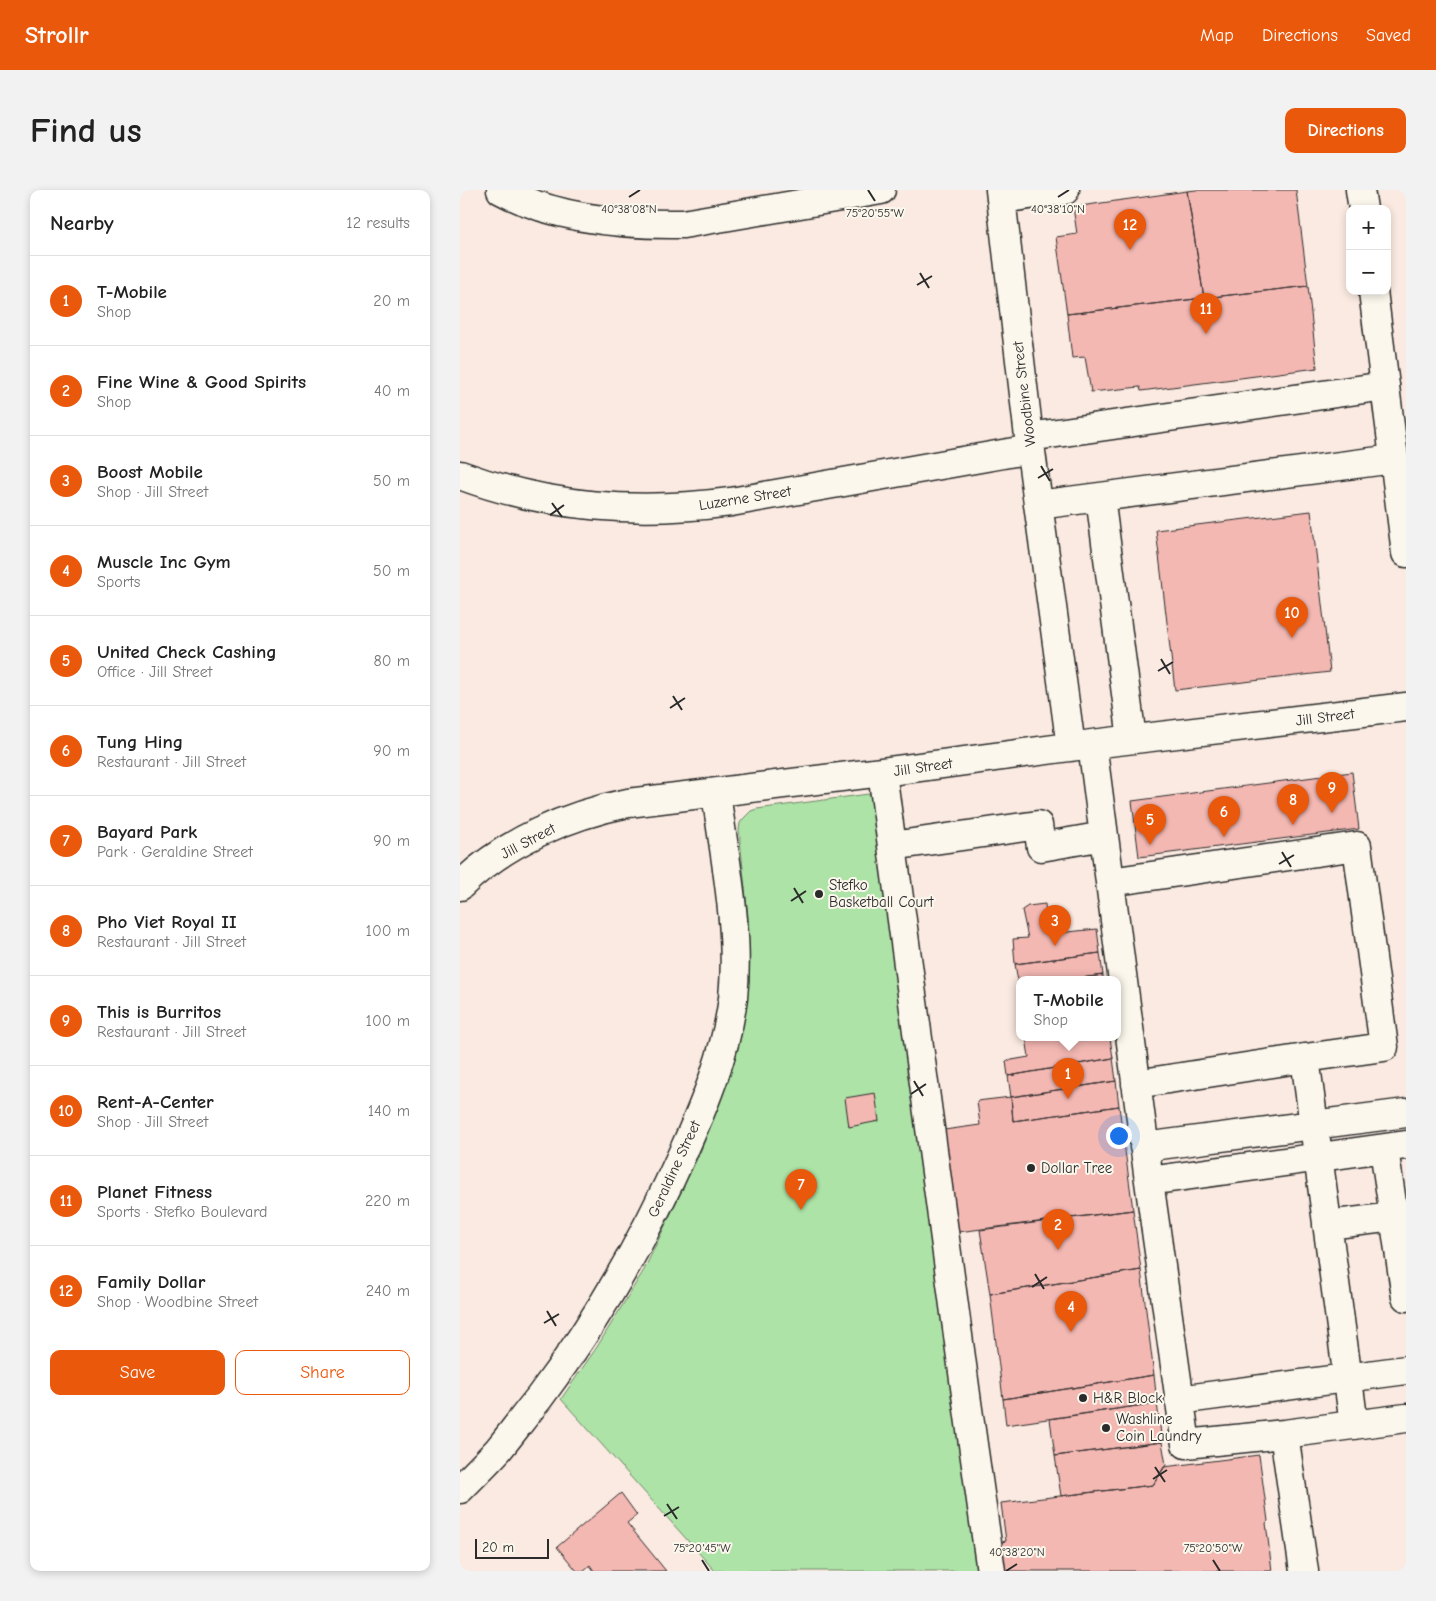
<!DOCTYPE html>
<meta charset="utf-8">
<style>
body{margin:0;font-family:"Comic Neue",sans-serif;background:#f2f2f2;color:#222}
.controls{position:absolute;right:15px;top:15px;display:grid;overflow:hidden;border-radius:10px;box-shadow:0 2px 8px #0003}
.controls button{width:45px;height:45px;display:grid;place-items:center;padding:0;border:0;border-bottom:1px solid #e0e0e0;background:#fff;color:#222;font:25px sans-serif}
.scale{position:absolute;left:15px;bottom:12px;width:74px;box-sizing:border-box;padding-left:5px;border:2px solid #2b2b2b;border-top:0;font-size:14px;line-height:18px;white-space:nowrap;color:#2b2b2b;-webkit-text-stroke:4px #fbf7ec;paint-order:stroke}
.you{position:absolute;left:658px;top:945px;width:18px;height:18px;margin:-12px;border:4px solid #fff;border-radius:50%;background:#1a73e8;box-shadow:0 0 0 8px #1a73e833}
.badge{display:grid;place-items:center;width:32px;height:32px;border-radius:50%;background:#ea580c;color:#fff;font-size:16px;font-weight:700}
.pin{position:absolute;translate:-50% -41px;filter:drop-shadow(0 1px 2px #0008)}
.pin::after{content:'';position:absolute;top:26px;width:18px;height:15px;background:inherit;clip-path:polygon(0 0,100% 0,50% 100%)}
.popup{position:absolute;left:556px;top:786px;width:105px;height:65px;box-sizing:border-box;display:grid;place-content:center;border-radius:10px;background:#fff;filter:drop-shadow(0 1px 4px #0005);font-size:16px;white-space:nowrap;color:#767676}
.popup b{font-size:19px;color:#222}
.popup::after{content:'';position:absolute;left:50%;top:100%;margin-left:-10px;border:10px solid transparent;border-top-color:#fff}
.list{margin:0;padding:0;list-style:none}
h2{display:flex;justify-content:space-between;align-items:center;height:65px;margin:0;padding:0 20px;font-size:21px}
h2 small{font-size:16px;font-weight:400;color:#767676}
.list li{display:grid;grid-template-columns:32px 1fr auto;gap:15px;align-items:center;box-sizing:border-box;height:90px;padding:0 20px;border-top:1px solid #e0e0e0}
.list b{display:block;font-size:19px;white-space:nowrap}
.list p{margin:0;font-size:16px;white-space:nowrap;color:#767676}
.list em{font-size:16px;font-style:normal;color:#767676}
.actions{display:flex;gap:10px;padding:15px 20px}
.actions a{flex:1;padding:11px 0;border:1px solid #ea580c;border-radius:10px;text-align:center;font-size:18px;color:#ea580c}
.actions .main{background:#ea580c;color:#fff}
.map{position:relative;flex:none;width:946px;height:1381px;overflow:hidden;border-radius:10px}
header{display:flex;align-items:center;gap:30px;box-sizing:border-box;height:70px;padding:0 25px;background:#ea580c;color:#fff}
header strong{font-size:24px}
nav{display:flex;gap:28px;margin-inline-start:auto;font-size:18px}
.intro{display:flex;align-items:center;justify-content:space-between;box-sizing:border-box;height:120px;padding:0 30px}
h1{margin:0;font-size:35px}
.button{padding:12px 22px;border-radius:10px;background:#ea580c;color:#fff;font-size:18px;font-weight:700}
main{display:flex;gap:30px;padding:0 30px}
aside{flex:1;background:#fff;border-radius:10px;box-shadow:0 2px 8px #0003}
.map>svg:first-child{display:block}
.green{fill:#ade3a6;stroke:#6c8768}
.building{fill:#f4b8b3;stroke:#2b2b2b}
.lines{fill:none;stroke-linecap:round;stroke-linejoin:round}
.minor-casing{stroke:#2b2b2b;stroke-width:31}
.major-casing{stroke:#2b2b2b;stroke-width:31}
.minor{stroke:#fbf7ec;stroke-width:28}
.major{stroke:#fbf7ec;stroke-width:28}
.ticks{fill:none;stroke:#2b2b2b;stroke-width:2}
.poi-dot{fill:#2b2b2b;stroke:#fbf7ec;stroke-width:2}
.labels{text-anchor:middle;stroke-width:4;stroke-linejoin:round;paint-order:stroke}
.street-label{font-size:15px;fill:#2b2b2b;stroke:#fbf7ec}
.poi-label{font-size:15px;fill:#2b2b2b;stroke:#fbf7ec;text-anchor:start}
.ticks-label{font-size:12px;text-anchor:middle;fill:#2b2b2b;stroke:#fbf7ec;stroke-width:4;stroke-linejoin:round;paint-order:stroke}
</style>
<header>
<strong>Strollr</strong>
<nav><a>Map</a><a>Directions</a><a>Saved</a></nav>
</header>
<div class="intro"><h1>Find us</h1><a class="button">Directions</a></div>
<main>
<aside>
<h2>Nearby<small>12 results</small></h2>
<ul class="list">
<li><span class="badge">1</span><div><b>T-Mobile</b><p>Shop</p></div><em>20 m</em></li>
<li><span class="badge">2</span><div><b>Fine Wine &amp; Good Spirits</b><p>Shop</p></div><em>40 m</em></li>
<li><span class="badge">3</span><div><b>Boost Mobile</b><p>Shop · Jill Street</p></div><em>50 m</em></li>
<li><span class="badge">4</span><div><b>Muscle Inc Gym</b><p>Sports</p></div><em>50 m</em></li>
<li><span class="badge">5</span><div><b>United Check Cashing</b><p>Office · Jill Street</p></div><em>80 m</em></li>
<li><span class="badge">6</span><div><b>Tung Hing</b><p>Restaurant · Jill Street</p></div><em>90 m</em></li>
<li><span class="badge">7</span><div><b>Bayard Park</b><p>Park · Geraldine Street</p></div><em>90 m</em></li>
<li><span class="badge">8</span><div><b>Pho Viet Royal II</b><p>Restaurant · Jill Street</p></div><em>100 m</em></li>
<li><span class="badge">9</span><div><b>This is Burritos</b><p>Restaurant · Jill Street</p></div><em>100 m</em></li>
<li><span class="badge">10</span><div><b>Rent-A-Center</b><p>Shop · Jill Street</p></div><em>140 m</em></li>
<li><span class="badge">11</span><div><b>Planet Fitness</b><p>Sports · Stefko Boulevard</p></div><em>220 m</em></li>
<li><span class="badge">12</span><div><b>Family Dollar</b><p>Shop · Woodbine Street</p></div><em>240 m</em></li>
</ul>
<div class="actions"><a class="main">Save</a><a>Share</a></div>
</aside>
<div class="map">
<svg width="946" height="1381" viewBox="0 0 946 1381">
<rect width="100%" height="100%" fill="#faeae1"/>
<filter id="ink" filterUnits="userSpaceOnUse"><feTurbulence type="fractalNoise" baseFrequency=".02" numOctaves="2"/><feDisplacementMap in="SourceGraphic" scale="10" xChannelSelector="R" yChannelSelector="G"/><feConvolveMatrix kernelMatrix="1 2 1 2 8 2 1 2 1" color-interpolation-filters="sRGB"/></filter>
<g filter="url(#ink)">
<path class="green" d="M416,603L518,1375L516,1381H255L101,1209L137,1157L184,1080L241,960L267,893L286,811L289,760L288,727L279,640L280,633L283,629L291,621L297,619Z"/>
<path class="building" d="M736,0H836L848,96L744,108L727,1Z
M727,1L744,108L607,124L596,47L617,44L613,17Z
M848,96L857,178L681,201L680,197L631,202L625,167L612,168L607,124Z
M851,321L870,482L715,500L696,340Z
M892,582L899,639L679,667L672,611Z
M585,714L588,744L637,739L640,763L555,774L553,749L568,748L562,720L568,716Z
M640,763L643,785L607,790H559V797L555,774Z
M643,785V790H607Z
M566,848H650L653,868L548,886L546,871L569,867Z
M653,868L656,891L551,907L548,886Z
M656,891L659,916L553,931L551,907Z
M415,903L419,931L389,937L385,908Z
M551,907L553,931L659,916L673,1020L490,1043L477,941L520,935L517,911Z
M673,1020L681,1080L530,1104L520,1040Z
M681,1080L694,1185L543,1209L530,1104Z
M694,1185L697,1213L546,1235L543,1209Z
M697,1213L702,1252L595,1266L590,1229Z
M702,1252L706,1275L693,1295L601,1306L595,1266Z
M799,1265L808,1331L806,1333L812,1381H540L536,1353L546,1351L541,1313L693,1295L704,1277Z
M161,1303L177,1325L167,1333L206,1381H134L130,1375L123,1381H117L97,1357Z"/>
<g class="lines">
<defs>
<path id="minor" d="M41,0C95,29 163,35 223,34L421,0
M540,0L569,247L611,557
M541,9L605,0
M569,247L925,196
M0,285C89,318 177,324 271,312L571,259
M640,307L672,549
M578,315L934,269
M632,554L689,991L726,1254L824,1244L946,1228
M422,582L507,1212L531,1381
M432,656L578,635L581,657L644,646
M650,692L897,656L924,857L845,868L676,894
M0,696C44,652 108,625 168,613L422,582L632,554L946,517
M845,868L894,1235
M684,957L946,923
M924,959L946,1107
M689,991L946,955
M867,1035L934,1027
M719,1210L946,1180
M824,1244L844,1381
M0,1299C13,1286 26,1273 38,1260C52,1243 65,1225 79,1208C137,1131 185,1048 224,960C246,911 266,862 273,808C280,741 265,670 256,603"/>
<path id="major" d="M900,0L903,19
M913,101L946,363"/>
</defs>
<use href="#minor" class="minor-casing"/>
<use href="#major" class="major-casing"/>
<use href="#minor" class="minor"/>
<use href="#major" class="major"/>
</g>
</g>
<path class="ticks" d="M408,0L415,11M169,7L180,0M598,7L609,0M460,83L469,98M457,95L472,86M581,276L590,291M578,288L593,279M92,313L102,327M90,325L104,315M701,469L710,484M698,481L713,472M213,506L222,520M210,518L225,508M822,662L831,677M819,674L834,665M334,698L343,713M331,711L346,701M454,891L463,906M451,904L466,894M575,1084L584,1099M572,1097L587,1087M87,1121L96,1136M84,1133L99,1124M695,1277L705,1292M693,1289L707,1280M207,1314L217,1329M204,1326L219,1317M242,1370L249,1381M753,1370L760,1381M546,1381L557,1374"/>
<g class="poi-dot">
<circle cx="359" cy="704" r="5"/>
<circle cx="571" cy="978" r="5"/>
<circle cx="623" cy="1208" r="5"/>
<circle cx="646" cy="1238" r="5"/>
</g>
<g class="labels">
<g class="street-label">
<text transform="translate(564 204) rotate(-97)" y="5">Woodbine Street</text>
<text transform="translate(285 308) rotate(-9)" y="5">Luzerne Street</text>
<text transform="translate(865 527) rotate(-7)" y="5">Jill Street</text>
<text transform="translate(463 577) rotate(-8)" y="5">Jill Street</text>
<text transform="translate(68 651) rotate(-28)" y="5">Jill Street</text>
<text transform="translate(214 979) rotate(-65)" y="5">Geraldine Street</text>
</g>
<g class="poi-label">
<text x="369" y="700">Stefko<tspan x="369" dy="17">Basketball Court</tspan></text>
<text x="581" y="983">Dollar Tree</text>
<text x="633" y="1213">H&amp;R Block</text>
<text x="656" y="1234">Washline<tspan x="656" dy="17">Coin Laundry</tspan></text>
</g>
</g>
<g class="ticks-label">
<text x="169" y="23">40°38'08"N</text>
<text x="598" y="23">40°38'10"N</text>
<text x="415" y="27">75°20'55"W</text>
<text x="242" y="1362">75°20'45"W</text>
<text x="753" y="1362">75°20'50"W</text>
<text x="557" y="1366">40°38'20"N</text>
</g>
</svg>
<div class="controls">
<button>+</button>
<button>−</button>
</div>
<div class="scale">20 m</div>
<div class="you"></div>
<div class="pin badge" style="left:608px;top:909px">1</div>
<div class="popup"><b>T-Mobile</b>Shop</div>
<div class="pin badge" style="left:598px;top:1060px">2</div>
<div class="pin badge" style="left:595px;top:756px">3</div>
<div class="pin badge" style="left:611px;top:1142px">4</div>
<div class="pin badge" style="left:690px;top:655px">5</div>
<div class="pin badge" style="left:764px;top:647px">6</div>
<div class="pin badge" style="left:341px;top:1020px">7</div>
<div class="pin badge" style="left:833px;top:635px">8</div>
<div class="pin badge" style="left:872px;top:623px">9</div>
<div class="pin badge" style="left:832px;top:448px">10</div>
<div class="pin badge" style="left:746px;top:144px">11</div>
<div class="pin badge" style="left:670px;top:60px">12</div>
</div>
</main>
